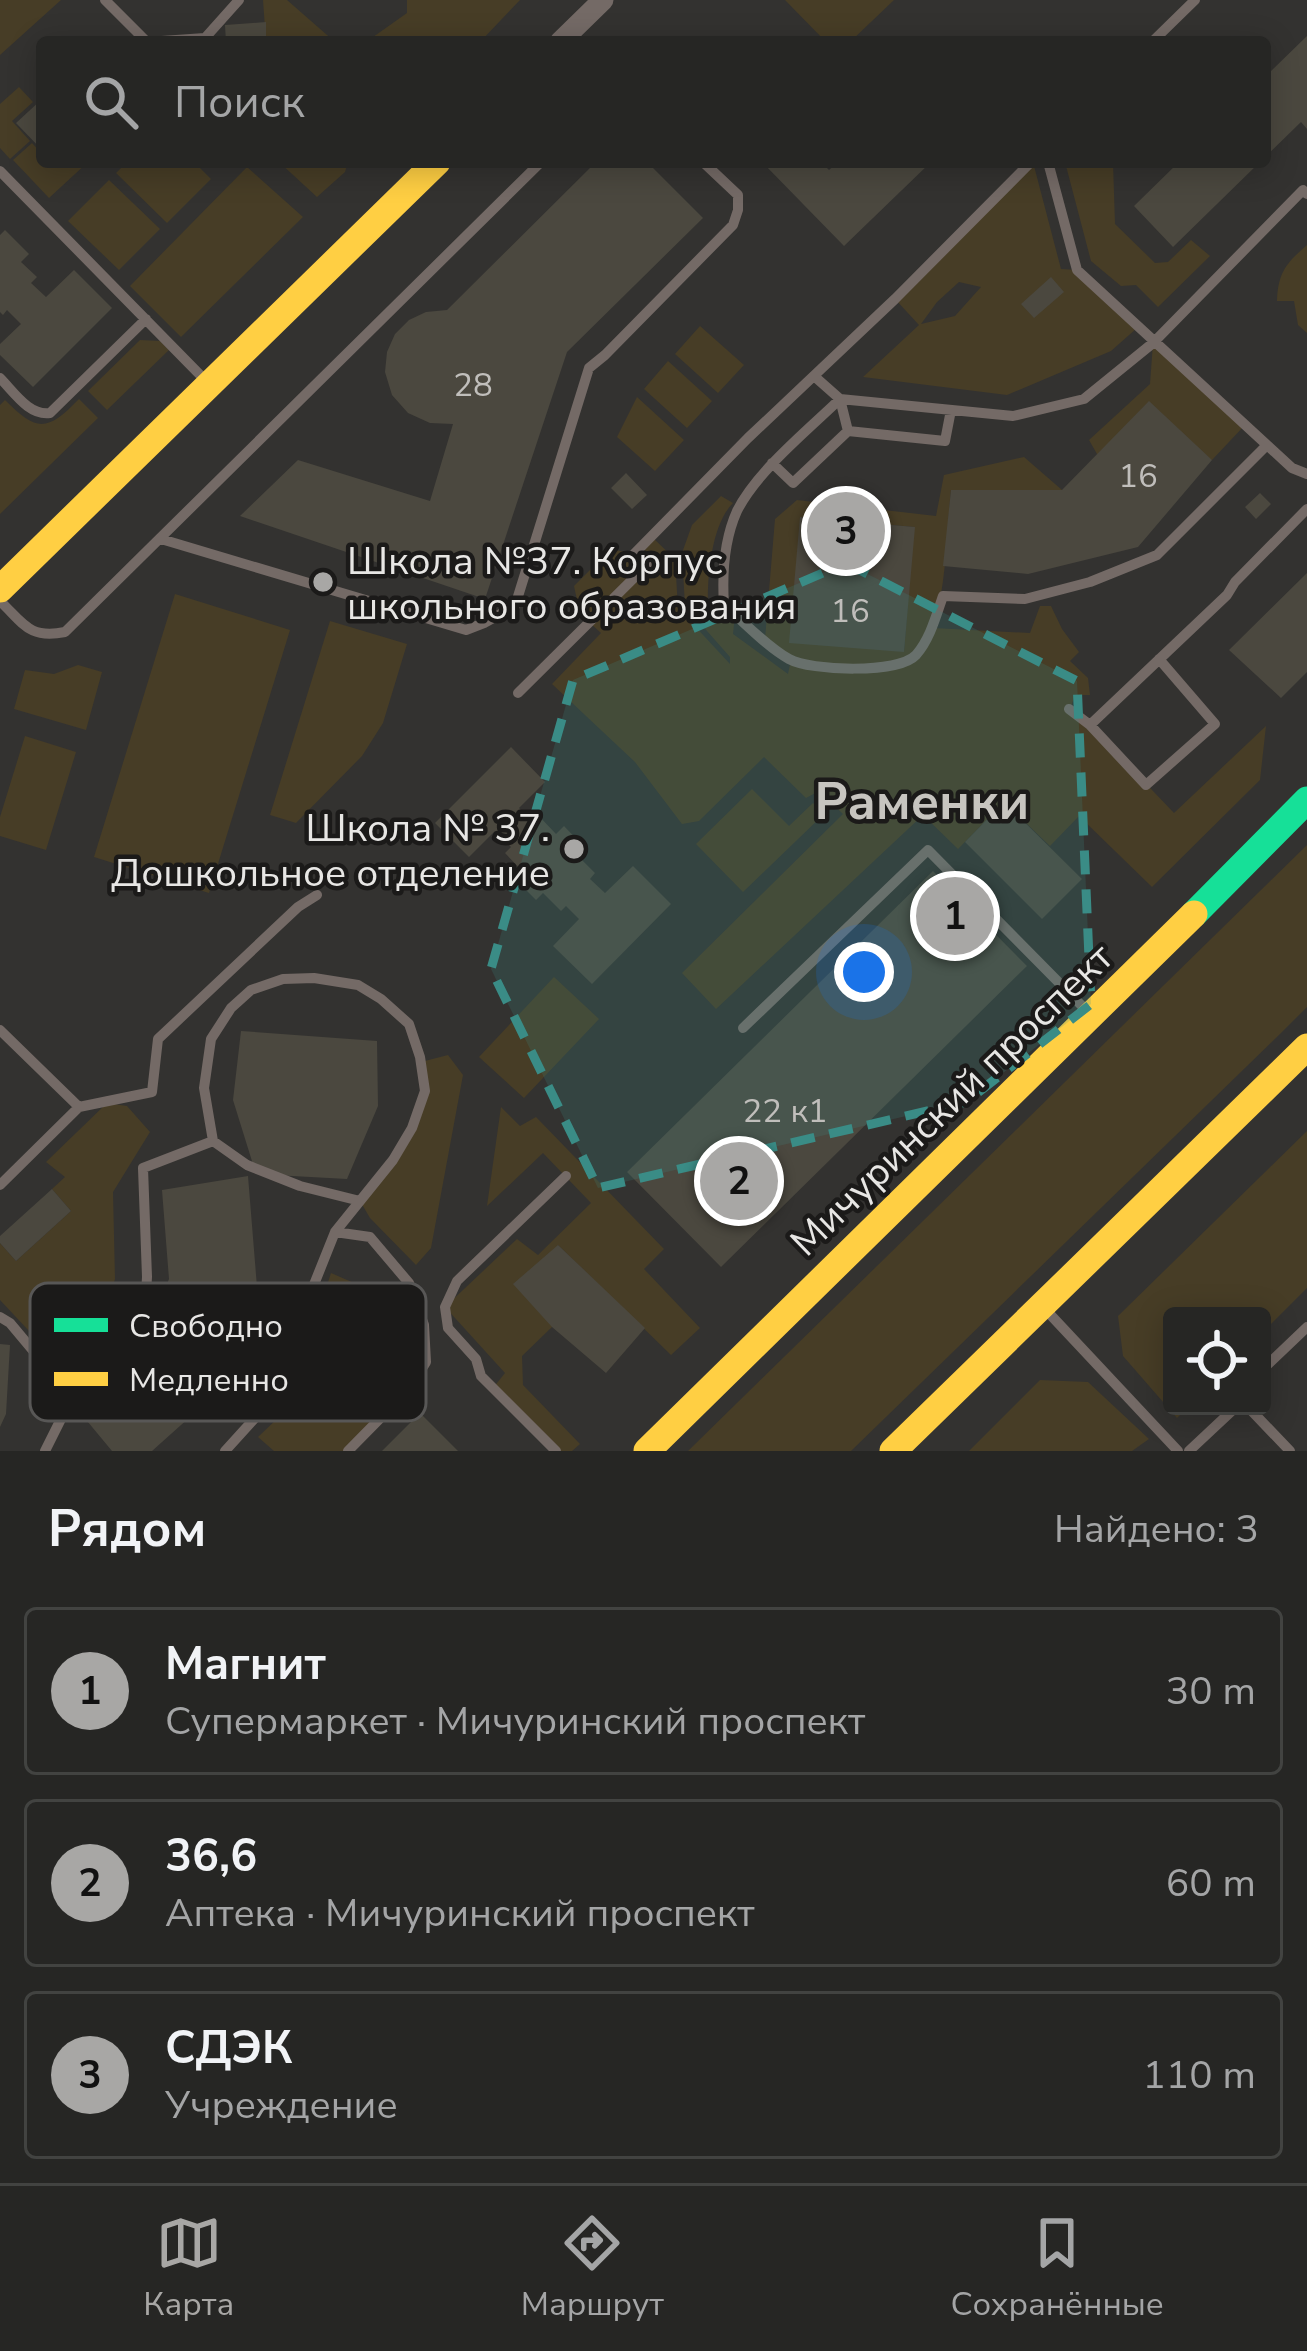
<!DOCTYPE html>
<html lang="ru">
<meta charset="utf-8">
<style>
body{margin:0;font-family:"Nunito Sans",sans-serif;background:#2e2e2c;color:#f1f3f6}
.controls{position:absolute;right:36px;bottom:36px;display:grid;overflow:hidden;border-radius:12px;box-shadow:0 6px 30px #0003}
.controls button{width:108px;height:108px;display:grid;place-items:center;padding:0;border:0;border-bottom:3px solid #424341;background:#262624;color:#f1f3f6;font:60px sans-serif}
.you{position:absolute;left:864px;top:972px;width:42px;height:42px;margin:-30px;border:9px solid #fff;border-radius:50%;background:#1a73e8;box-shadow:0 0 0 18px #1a73e833}
.badge{display:grid;place-items:center;width:78px;height:78px;border-radius:50%;background:#a8a7a5;color:#111;font-size:39px;font-weight:700}
.pin{position:absolute;translate:-50% -50%;border:6px solid #fff;box-shadow:0 3px 12px #0006}
.list{margin:0;padding:0;list-style:none}
h2{display:flex;justify-content:space-between;align-items:center;height:156px;margin:0;padding:0 48px;font-size:51px}
h2 small{font-size:39px;font-weight:400;color:#a4a5a6}
.list li{display:grid;grid-template-columns:78px 1fr auto;gap:36px;align-items:center;box-sizing:border-box;height:168px;margin:0 24px 24px;padding:0 24px;border:3px solid #424341;border-radius:12px}
.list b{display:block;font-size:45px;white-space:nowrap}
.list p{margin:0;font-size:39px;white-space:nowrap;color:#a4a5a6}
.list em{font-size:39px;font-style:normal;color:#a4a5a6}
.icon{flex:none;width:66px;height:66px;fill:none;stroke:currentColor;stroke-width:2;stroke-linecap:round;stroke-linejoin:round}
.map{position:relative;flex:none;width:1307px;height:1451px;overflow:hidden}
.search{position:absolute;background:#262624;box-shadow:0 6px 30px #0003;left:36px;right:36px;top:36px;height:132px;display:flex;align-items:center;gap:30px;box-sizing:border-box;padding:0 42px;border-radius:12px;color:#a4a5a6;font-size:45px}
.sheet{height:732px;background:#262624}
nav{display:flex;justify-content:space-around;align-items:center;box-sizing:border-box;height:168px;border-top:3px solid #424341;background:#262624;font-size:33px;color:#a4a5a6}
nav a{display:grid;justify-items:center;gap:6px}
nav .on{color:#a8a7a5}
.map>svg:first-child{display:block}
.green{fill:#473d26;fill-rule:evenodd}
.building{fill:#4b483f}
.lines{fill:none;stroke-linecap:round;stroke-linejoin:round}
.lane{stroke:#746a66;stroke-width:10}
.street{stroke:#746a66;stroke-width:21}
.fast{stroke:#16e098;stroke-width:27}
.slow{stroke:#ffcf43;stroke-width:27}
.marked{fill:#3a8c86;fill-opacity:0.2;stroke:#3a8c86;stroke-width:9;stroke-dasharray:24 15;stroke-linejoin:round}
.poi-dot{fill:#a8a7a5;stroke:#1b1a19;stroke-width:4.5}
.labels{text-anchor:middle;stroke-width:9;stroke-linejoin:round;paint-order:stroke}
.number-label{font-size:33px;fill:#c0bebb}
.poi-label{font-size:39px;fill:#e7e6e4;stroke:#1b1a19;text-anchor:start}
.street-label{font-size:39px;fill:#e7e6e4;stroke:#1b1a19}
.district-label{font-size:51px;font-weight:bold;fill:#c7c5c0;stroke:#1b1a19}
.key{fill:#1b1a19;stroke:#585756;stroke-width:3}
.key-label{font-size:33px;fill:#e7e6e4}
</style>
<div class="map">
<svg width="1307" height="1451" viewBox="0 0 1307 1451">
<rect width="100%" height="100%" fill="#333230"/>
<path class="green" d="M0,0H61L0,55Z
M263,0H287L335,42H266Z
M407,0H520L480,42H366L407,13Z
M785,0H894L850,42H826Z
M19,87L33,102L12,121L30,141L10,159L0,148V104Z
M32,143L42,154V162H88L49,198L13,160Z
M127,162H194L211,179L167,223L116,173Z
M279,162H348L345,172L317,197Z
M1033,162L1061,269L1077,270L1137,328L1111,351L1007,395L863,377L919,325L895,299ZM959,282L981,287L955,316L921,324L937,302Z
M1065,162H1113L1115,224L1155,263L1168,262L1191,240L1210,256L1158,307L1136,285L1121,286L1091,261Z
M247,167L303,217L181,337L130,286Z
M109,180L160,229L119,270L68,221Z
M1307,245V333L1298,325L1294,301H1277C1278,273 1286,263 1307,245Z
M700,326L744,365L718,393L675,354Z
M140,340L160,341L169,350L107,410L88,391Z
M1153,343L1245,425L1212,460L1097,454L1089,440L1150,384Z
M668,361L712,401L687,428L644,389Z
M637,397L684,440L655,471L617,437Z
M79,399L98,418L0,514V405L5,400C37,432 47,432 79,399Z
M1024,457L1062,490H951C946,536 947,584 933,628L1030,633L1040,606H1051L1062,629L1079,652L1070,661L1088,678L1090,695H1075L1070,709L1090,725L1174,813L1266,726L1260,780L1152,887L1079,816L1050,846L1004,802L958,849L923,815L716,1009L682,973L843,814L819,791L806,798L764,757L699,821L682,824L635,762L552,684L601,633L580,614L574,586L611,549L634,554L652,537L675,559L678,608L730,664V657L685,606L682,553L692,525L721,496L733,503C711,525 707,578 708,608L724,605L735,614L733,634L788,674L791,660L765,639L775,519L797,500L936,516L944,475ZM800,517L914,527L904,652Z
M175,594L290,630L209,893L94,857Z
M330,621L407,644L383,723L362,756L296,823L270,815Z
M78,665L102,672L86,730L14,709L25,670L54,674Z
M25,736L76,752L46,850L0,836V817Z
M752,789L789,826L813,803L824,814L743,892L696,844Z
M1307,845V1007L1280,1034L851,1451H688Z
M554,977L599,1019L524,1098L479,1057Z
M448,1055L463,1075L431,1248L416,1265L370,1218L360,1201L393,1160L425,1091L421,1062Z
M107,1103L127,1106L150,1132L113,1192L115,1279L107,1305L78,1322H47L29,1331L0,1300V1243L16,1261L71,1211L52,1189L65,1177L46,1162Z
M501,1107L520,1126L536,1117L664,1249L644,1269L700,1328L671,1355L558,1245L552,1327L522,1356L523,1385L580,1444L572,1451H556L493,1388L505,1373L445,1307L517,1239L538,1255L591,1203L543,1153L487,1206Z
M1307,1131V1288L1262,1333V1316H1172V1406H1189L1177,1418L1123,1356L1118,1316Z
M331,1273L354,1283L341,1295L353,1309L384,1304L412,1332V1356L403,1366L414,1381L348,1451H274L258,1437L278,1418L305,1355L325,1366L341,1347L309,1342Z
M1040,1380L1088,1382L1149,1439L1132,1451H969Z"/>
<path class="building" d="M266,22V42H226L225,25Z
M1307,36V129L1301,122L1265,157V77Z
M42,99V150L16,123Z
M596,162H647L703,218L567,352L485,599L240,516L298,460L430,501L453,424L430,423L408,413L392,395L385,372L387,352L395,334L409,320L426,312L447,310Z
M762,162H821L829,170L838,162H931L844,246Z
M1179,162H1260L1173,247L1134,206Z
M5,230L29,254L21,262L37,277L31,283L46,297L74,270L112,308L33,387L0,355V344L21,324L7,310L3,315L0,312V235Z
M1051,277L1064,292L1034,318L1021,304Z
M1149,401L1212,460L1138,547L1028,574L943,566L951,490H1062Z
M626,473L647,495L632,509L611,488Z
M1260,493L1271,504L1256,519L1245,507Z
M800,517L915,527L904,652L789,643Z
M1307,573V672L1281,698L1229,650Z
M511,747L545,782L519,808L532,821L538,815L556,834L564,826L587,850L580,858L595,873L590,879L605,893L633,866L671,904L592,984L553,946L579,919L566,906L561,911L543,893L536,900L515,879L522,871L505,853L511,847L495,831L469,857L435,823Z
M1004,802L1082,879L1042,919L965,842Z
M933,871L1027,966L721,1267L627,1172Z
M241,1031L377,1041L378,1106L347,1179L256,1174L233,1100Z
M248,1176L257,1287L210,1399L152,1451H112L78,1410L142,1346L169,1279L162,1190Z
M52,1189L71,1211L16,1261L0,1243V1236Z
M558,1245L645,1328L606,1373L552,1327L513,1284Z
M0,1344L10,1345L6,1414L0,1427Z
M420,1413L458,1451H382Z"/>
<g class="lines">
<path class="lane" d="M105,0L147,42L205,38L239,0
M1152,42L1195,0
M0,171L208,383
M814,376L840,399L1013,416L1084,399L1153,343L1303,190L1307,194
M0,378C14,392 29,416 50,413L146,319
M848,431L840,399C808,430 757,471 737,511C724,540 722,574 724,605C743,621 767,647 789,659C811,671 898,674 916,655C930,639 936,616 943,596L1025,599L1090,582L1157,555L1267,445L1077,270L1048,162
M1267,445L1292,468L1307,474
M772,463L793,483L848,431L945,441L951,410
M161,539L466,630L484,623L515,606L589,368L605,355L733,225L738,210V195L703,162
M0,601C24,624 29,639 65,632L541,162
M518,693L647,565L634,554L748,438L895,299L1031,162
M1069,709L1090,725L1227,595L1235,582L1307,509
M1090,725L1146,785L1215,724L1159,659
M743,1028L928,850L1085,1009
M0,1030L79,1107L0,1185
M79,1107L152,1092L158,1039L298,907L317,895
M335,1232L370,1237L409,1283L424,1325L426,1362L409,1389L348,1451
M1045,1309L1178,1451
M0,1317L10,1323L56,1378L62,1417L45,1451
M1262,1370L1307,1327
M56,1378L92,1370L118,1349L145,1309L147,1277L143,1168L213,1141
M1247,1406L1290,1451
M225,1451L265,1407L335,1232L393,1160L412,1128L425,1091L420,1057L409,1024L381,999L358,985L314,978L283,979L251,990L231,1008L211,1039L204,1088L213,1141L247,1165L300,1186L360,1201
M556,1451L481,1376L476,1359L448,1328L445,1307L457,1281L566,1176
M1189,1451L1237,1406"/>
<path class="street" d="M560,42L603,0"/>
<path class="fast" d="M1194,914L1307,800"/>
<path class="slow" d="M0,589L437,162
M647,1451L1194,914
M893,1451L1307,1047"/>
</g>
<path class="marked" d="M846,563L1077,681L1091,1004L966,1102L598,1188L491,969L573,680Z"/>
<g class="poi-dot">
<circle cx="323" cy="582" r="12"/>
<circle cx="574" cy="849" r="12"/>
</g>
<g class="labels">
<g class="number-label">
<text x="473" y="396">28</text>
<text x="1138" y="487">16</text>
<text x="850" y="622">16</text>
<text x="785" y="1122">22 к1</text>
</g>
<g class="poi-label">
<text x="347" y="574">Школа №37. Корпус<tspan x="347" dy="45">школьного образования</tspan></text>
<text x="550" y="841" text-anchor="end">Школа № 37.<tspan x="550" dy="45">Дошкольное отделение</tspan></text>
</g>
<g class="street-label">
<text transform="translate(951 1099) rotate(-44)" y="14">Мичуринский проспект</text>
</g>
<g class="district-label">
<text x="922" y="819">Раменки</text>
</g>
</g>
<rect x="30" y="1283" width="396" height="138" rx="18" class="key"/>
<rect x="54" y="1318" width="54" height="14" fill="#16e098"/>
<rect x="54" y="1372" width="54" height="14" fill="#ffcf43"/>
<g class="key-label">
<text x="129" y="1337">Свободно</text>
<text x="129" y="1391">Медленно</text>
</g>
</svg>
<div class="controls">
<button><svg class="icon" aria-label="locate" viewBox="0 0 24 24"><circle cx="12" cy="12" r="6"/><path d="M12 2v4M12 18v4M2 12h4M18 12h4"/></svg></button>
</div>
<div class="you"></div>
<div class="pin badge" style="left:955px;top:916px">1</div>
<div class="pin badge" style="left:739px;top:1181px">2</div>
<div class="pin badge" style="left:846px;top:531px">3</div>
<div class="search"><svg class="icon" aria-label="search" viewBox="0 0 24 24"><circle cx="10" cy="10" r="6"/><path d="M15 15l6 6"/></svg>Поиск</div>
</div>
<section class="sheet">
<h2>Рядом<small>Найдено: 3</small></h2>
<ul class="list">
<li><span class="badge">1</span><div><b>Магнит</b><p>Супермаркет · Мичуринский проспект</p></div><em>30 m</em></li>
<li><span class="badge">2</span><div><b>36,6</b><p>Аптека · Мичуринский проспект</p></div><em>60 m</em></li>
<li><span class="badge">3</span><div><b>СДЭК</b><p>Учреждение</p></div><em>110 m</em></li>
</ul>
</section>
<nav>
<a class="on"><svg class="icon" aria-label="map" viewBox="0 0 24 24"><path d="M3 6l6-2 6 2 6-2v14l-6 2-6-2-6 2zM9 4v14M15 6v14"/></svg>Карта</a>
<a><svg class="icon" aria-label="directions" viewBox="0 0 24 24"><path d="M12 3l9 9-9 9-9-9zM9 14v-3h6M13 9l2 2-2 2"/></svg>Маршрут</a>
<a><svg class="icon" aria-label="saved" viewBox="0 0 24 24"><path d="M7 4h10v16l-5-4-5 4z"/></svg>Сохранённые</a>
</nav>
